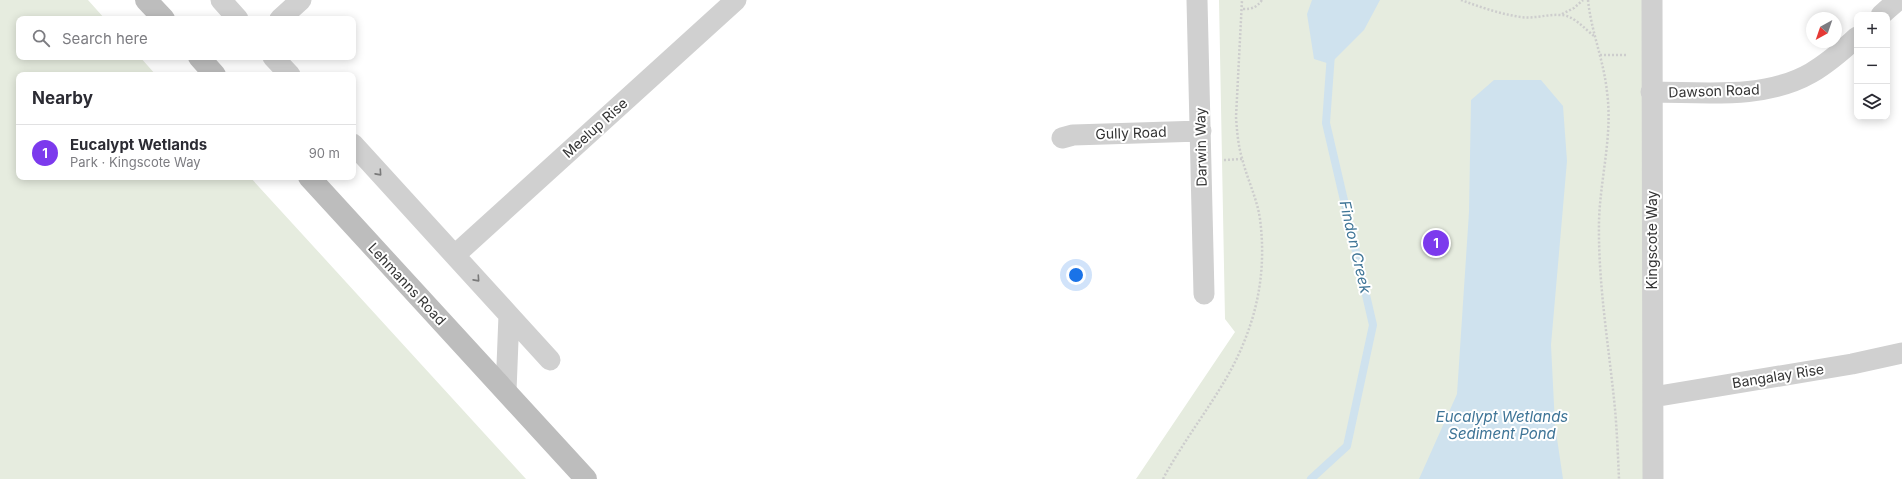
<!DOCTYPE html>
<meta charset="utf-8">
<style>
body{margin:0;font-family:Inter,sans-serif;background:#f2f2f3;color:#2b2b33}
.controls{position:absolute;right:12px;top:12px;display:grid;overflow:hidden;border-radius:8px;box-shadow:0 2px 10px #0003}
.controls button{width:36px;height:36px;display:grid;place-items:center;padding:0;border:0;border-bottom:1px solid #e1e1e2;background:#fff;color:#2b2b33;font:20px sans-serif}
.compass{position:absolute;left:1806px;top:12px;width:36px;height:36px;border-radius:50%;background:#fff;box-shadow:0 2px 10px #0003;rotate:220deg}
.you{position:absolute;left:1076px;top:275px;width:14px;height:14px;margin:-10px;border:3px solid #fff;border-radius:50%;background:#1a73e8;box-shadow:0 0 0 6px #1a73e833}
.badge{display:grid;place-items:center;width:26px;height:26px;border-radius:50%;background:#7c3aed;color:#fff;font-size:13px;font-weight:700}
.pin{position:absolute;translate:-50% -50%;border:2px solid #fff;box-shadow:0 1px 4px #0006}
.list{margin:0;padding:0;list-style:none}
h2{display:flex;justify-content:space-between;align-items:center;height:52px;margin:0;padding:0 16px;font-size:17px}
h2 small{font-size:13px;font-weight:400;color:#7c7c81}
.list li{display:grid;grid-template-columns:26px 1fr auto;gap:12px;align-items:center;box-sizing:border-box;height:56px;padding:0 16px;border-top:1px solid #e1e1e2}
.list b{display:block;font-size:15px;white-space:nowrap}
.list p{margin:0;font-size:13px;white-space:nowrap;color:#7c7c81}
.list em{font-size:13px;font-style:normal;color:#7c7c81}
.icon{flex:none;width:22px;height:22px;fill:none;stroke:currentColor;stroke-width:2;stroke-linecap:round;stroke-linejoin:round}
.map{position:relative;flex:none;width:1902px;height:479px;overflow:hidden}
.search{position:absolute;background:#fff;box-shadow:0 2px 10px #0003;left:16px;top:16px;width:340px;height:44px;display:flex;align-items:center;gap:10px;box-sizing:border-box;padding:0 14px;border-radius:8px;color:#7c7c81;font-size:15px}
.panel{position:absolute;background:#fff;box-shadow:0 2px 10px #0003;left:16px;top:72px;width:340px;height:108px;border-radius:8px}
.map>svg:first-child{display:block}
.green{fill:#e6ecdf}
.water{fill:#cfe2ee}
.lines{fill:none;stroke-linecap:round;stroke-linejoin:round}
.stream{stroke:#cfe2ee;stroke-width:8}
.path{stroke:#cdcdcd;stroke-width:2.5;stroke-dasharray:2 2;stroke-linecap:butt}
.street{stroke:#d0d0d0;stroke-width:21}
.secondary{stroke:#bdbdbd;stroke-width:22}
.oneway{stroke:#7a7a7a}
.labels{text-anchor:middle;stroke-width:4;stroke-linejoin:round;paint-order:stroke}
.street-label{font-size:14px;fill:#333;stroke:#fff}
.water-label{font-size:15px;font-style:italic;fill:#3f7597;stroke:#fff}
</style>
<div class="map">
<svg width="1902" height="479" viewBox="0 0 1902 479">
<rect width="100%" height="100%" fill="#fff"/>
<path class="green" d="M0,0H88L105,19H19V57H140L156,75H19V177H250L526,479H0Z
M1219,0H1649L1650,479H1136L1235,332L1225,319Z"/>
<path class="water" d="M1312,0H1380L1364,30L1330,64L1314,59L1307,14Z
M1494,80H1541L1563,106L1567,161L1551,345L1555,425L1563,479H1419L1457,394L1469,212L1471,100Z"/>
<g class="lines">
<path class="stream" d="M1311,479L1347,446L1373,325L1326,123L1331,54"/>
<path class="path" d="M1461,0C1480,7 1500,14 1521,17C1534,19 1547,14 1561,15C1573,15 1585,29 1594,36
M1588,0C1591,31 1604,61 1607,92C1613,135 1600,179 1599,222C1598,285 1609,347 1615,409C1617,432 1618,456 1619,479
M1243,9C1252,9 1256,8 1262,0
M1562,14L1574,8L1583,0
M1600,55H1627
M1224,160L1242,159
M1163,479C1180,447 1202,418 1221,387C1253,335 1268,281 1260,219C1257,198 1247,179 1242,158C1238,145 1237,131 1236,117L1242,0"/>
<path class="street" d="M221,0L238,19
M1197,0L1204,294
M1652,0L1653,479
M1881,15L1898,0
M280,19L301,0
M273,57L290,75
M1651,92C1704,92 1764,100 1811,73C1828,63 1843,50 1857,37
M1062,138L1073,135L1201,131
M353,144L509,315L506,391
M455,255L736,0
M509,315L550,360
M1653,397L1852,364L1902,353"/>
<path class="secondary" d="M146,0L164,19
M199,57L215,75
M309,177L586,479"/>
</g>
<defs><path id="oneway-chevron" d="M-2-3.5L2.5 0L-2 3.5" fill="none" stroke-width="1.6" stroke-linecap="round" stroke-linejoin="round"/></defs>
<g class="oneway">
<use href="#oneway-chevron" transform="translate(379 173) rotate(48)"/>
<use href="#oneway-chevron" transform="translate(477 279) rotate(48)"/>
</g>
<g class="labels">
<g class="street-label">
<text transform="translate(1714 91) rotate(-2)" y="5">Dawson Road</text>
<text transform="translate(595 128) rotate(-42)" y="5">Meelup Rise</text>
<text transform="translate(1131 133) rotate(-2)" y="5">Gully Road</text>
<text transform="translate(1201 147) rotate(-91)" y="5">Darwin Way</text>
<text transform="translate(1652 240) rotate(-90)" y="5">Kingscote Way</text>
<text transform="translate(407 284) rotate(47)" y="5">Lehmanns Road</text>
<text transform="translate(1778 376) rotate(-9)" y="5">Bangalay Rise</text>
</g>
<g class="water-label">
<text transform="translate(1355 247) rotate(77)" y="5">Findon Creek</text>
<text x="1502" y="422">Eucalypt Wetlands<tspan x="1502" dy="17">Sediment Pond</tspan></text>
</g>
</g>
</svg>
<div class="controls">
<button>+</button>
<button>−</button>
<button><svg class="icon" aria-label="layers" viewBox="0 0 24 24"><path d="M12 4l9 5-9 5-9-5zM3 14l9 5 9-5"/></svg></button>
</div>
<svg class="compass" viewBox="-18 -18 36 36"><path d="M0-13l5 13h-10z" fill="#e53935"/><path d="M0 13l5-13h-10z" fill="#7c7c81"/></svg>
<div class="you"></div>
<div class="pin badge" style="left:1436px;top:243px">1</div>
<div class="search"><svg class="icon" aria-label="search" viewBox="0 0 24 24"><circle cx="10" cy="10" r="6"/><path d="M15 15l6 6"/></svg>Search here</div>
<section class="panel">
<h2>Nearby<small></small></h2>
<ul class="list">
<li><span class="badge">1</span><div><b>Eucalypt Wetlands</b><p>Park · Kingscote Way</p></div><em>90 m</em></li>
</ul>
</section>
</div>
